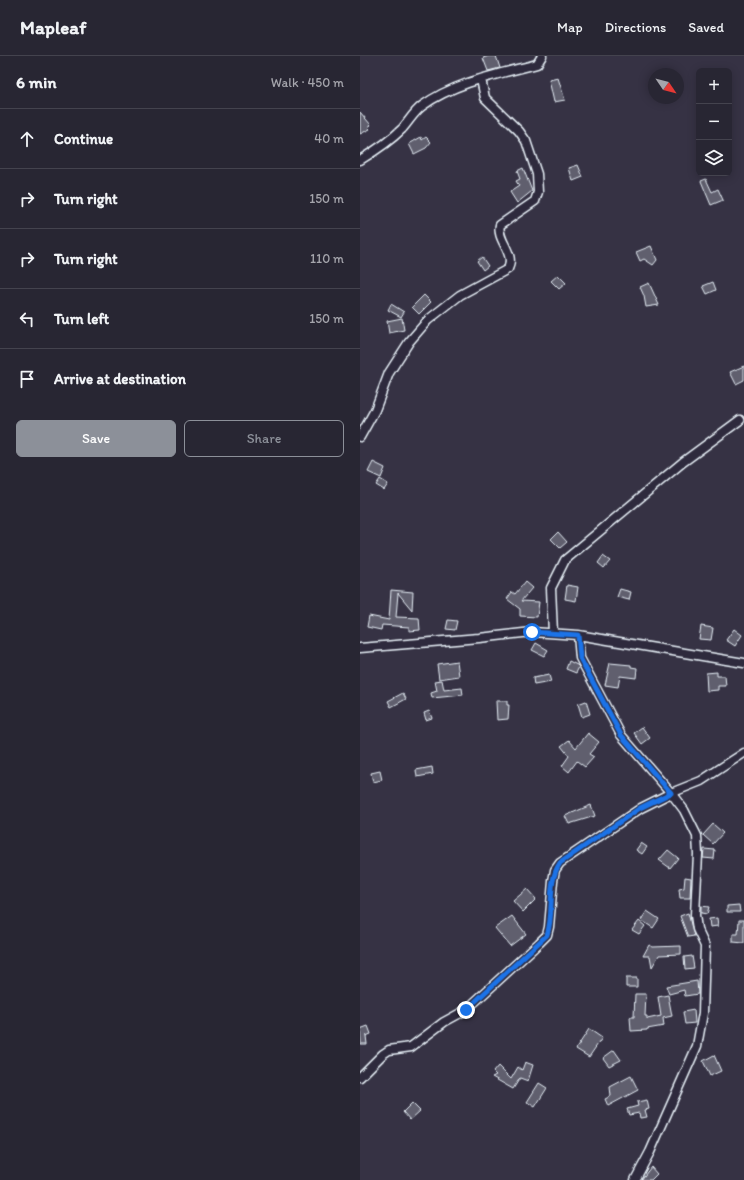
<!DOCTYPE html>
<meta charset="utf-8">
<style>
body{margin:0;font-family:Itim,sans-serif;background:#34323f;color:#f1f3f6}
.controls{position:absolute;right:12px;top:12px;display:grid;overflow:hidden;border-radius:6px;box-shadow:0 2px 10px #0003}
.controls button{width:36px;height:36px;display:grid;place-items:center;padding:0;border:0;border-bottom:1px solid #44434e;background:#282633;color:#f1f3f6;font:20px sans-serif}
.compass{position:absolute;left:288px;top:12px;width:36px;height:36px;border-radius:50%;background:#282633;box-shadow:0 2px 10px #0003;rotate:125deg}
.stop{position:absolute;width:12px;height:12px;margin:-9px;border:3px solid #1a73e8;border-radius:50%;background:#fff}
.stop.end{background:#1a73e8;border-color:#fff;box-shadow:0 1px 4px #0008}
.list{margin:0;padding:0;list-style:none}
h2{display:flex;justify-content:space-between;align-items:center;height:52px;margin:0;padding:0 16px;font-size:17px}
h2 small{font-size:13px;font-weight:400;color:#a5a5ac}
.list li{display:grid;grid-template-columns:26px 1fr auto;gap:12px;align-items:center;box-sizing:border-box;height:60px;padding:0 16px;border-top:1px solid #44434e}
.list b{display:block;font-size:15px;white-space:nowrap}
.list em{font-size:13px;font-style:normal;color:#a5a5ac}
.actions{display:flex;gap:8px;padding:12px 16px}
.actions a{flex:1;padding:9px 0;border:1px solid #8c9099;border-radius:6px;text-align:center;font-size:14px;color:#8c9099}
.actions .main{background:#8c9099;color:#fff}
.icon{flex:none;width:22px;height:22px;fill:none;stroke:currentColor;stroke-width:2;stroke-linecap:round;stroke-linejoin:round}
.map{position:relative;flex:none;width:384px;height:1124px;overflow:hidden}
header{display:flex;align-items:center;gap:24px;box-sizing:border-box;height:56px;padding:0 20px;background:#282633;border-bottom:1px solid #44434e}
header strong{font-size:19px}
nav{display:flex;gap:22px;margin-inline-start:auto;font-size:14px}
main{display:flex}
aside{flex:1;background:#282633}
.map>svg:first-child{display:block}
.building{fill:#605e6e;stroke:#e8f1f8}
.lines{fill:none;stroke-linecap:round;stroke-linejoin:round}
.minor-casing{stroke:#e8f1f8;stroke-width:11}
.minor{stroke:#2f2a3d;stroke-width:8}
.route{stroke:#1a73e8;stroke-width:5}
</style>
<header>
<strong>Mapleaf</strong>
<nav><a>Map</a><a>Directions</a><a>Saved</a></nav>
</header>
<main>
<aside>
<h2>6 min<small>Walk · 450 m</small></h2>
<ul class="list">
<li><svg class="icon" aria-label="ahead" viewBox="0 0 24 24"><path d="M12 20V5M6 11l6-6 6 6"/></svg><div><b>Continue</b></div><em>40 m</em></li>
<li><svg class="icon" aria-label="right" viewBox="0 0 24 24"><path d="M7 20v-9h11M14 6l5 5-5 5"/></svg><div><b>Turn right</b></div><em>150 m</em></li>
<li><svg class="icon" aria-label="right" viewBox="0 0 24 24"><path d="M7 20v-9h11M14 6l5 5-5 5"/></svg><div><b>Turn right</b></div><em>110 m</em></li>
<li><svg class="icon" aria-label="left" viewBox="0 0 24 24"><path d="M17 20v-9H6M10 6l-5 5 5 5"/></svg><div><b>Turn left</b></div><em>150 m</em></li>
<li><svg class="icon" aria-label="arrive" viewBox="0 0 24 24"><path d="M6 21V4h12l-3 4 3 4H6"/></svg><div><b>Arrive at destination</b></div></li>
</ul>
<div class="actions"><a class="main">Save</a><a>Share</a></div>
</aside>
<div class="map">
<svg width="384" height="1124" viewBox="0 0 384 1124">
<rect width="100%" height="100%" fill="#363244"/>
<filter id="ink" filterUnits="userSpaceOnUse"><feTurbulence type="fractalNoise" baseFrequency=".025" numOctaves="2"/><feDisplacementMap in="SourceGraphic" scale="8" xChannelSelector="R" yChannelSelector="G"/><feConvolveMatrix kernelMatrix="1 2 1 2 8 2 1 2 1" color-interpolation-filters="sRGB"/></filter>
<g filter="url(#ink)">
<path class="building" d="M129,0H136L140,12L128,15L123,2Z
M198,22L205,44L194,46L189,24Z
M0,56L11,69L8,71L10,73L0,78Z
M61,81L62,84L66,81L71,86L66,92L54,98L49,88Z
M218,109L223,121L213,125L209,112Z
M163,112L172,135L157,147L150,136L159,130L156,125L160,123L157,115Z
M346,123L352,136L358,133L363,144L351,149L341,125Z
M291,190L297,204L293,209L284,203L280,205L276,196Z
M122,201L128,210L123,214L117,205Z
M198,219L206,227L199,233L191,225Z
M353,226L356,234L347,238L343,230Z
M289,227L299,249L286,251L284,240L280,231Z
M64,239L71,246L59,258L52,251Z
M31,248L44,256L41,261L28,254Z
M42,262L44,274L29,277L27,265Z
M384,310V324L376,328L370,316Z
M13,406L25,412L21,422L8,416Z
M20,423L28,428L24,434L16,429Z
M198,476L207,486L200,492L191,483Z
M243,500L250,505L244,512L238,507Z
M165,526L172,532L161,545L179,546L177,561L160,560V553L147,543L152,536L155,538Z
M207,529L218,531L216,545L205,543Z
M260,533L271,536L269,544L257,541Z
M31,534L53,536L52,554L38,537L36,561L59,562L60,574L49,575V571L22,569L21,574L7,571L9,560L29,564Z
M88,564L97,565L95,574L86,573Z
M341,570L353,572L351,584L339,583Z
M374,573L382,579L375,590L366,584Z
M176,587L188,594L184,600L172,594Z
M97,605L99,620L79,623L77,608Z
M209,605L217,609L219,611L216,617L206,613Z
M250,607L271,609V611L277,612L276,622L260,620L258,631L245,629Z
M357,616V620H365L366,630H358V634L347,635L346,617Z
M189,619L191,626L174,629L173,622Z
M82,624L84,634L102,632L103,639L72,642L71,637L77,635L75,625Z
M43,637L46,643L31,651L28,645Z
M136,645H147V649H149L148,663L137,664Z
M226,645L230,658L222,661L218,648Z
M69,655L72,662L66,664L64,657Z
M282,671L290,682L282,688L274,677Z
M228,677L239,686L229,698L234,701L225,711L217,705L209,716L202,710L209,700L201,690L209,684L216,692Z
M72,711L73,718L57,721L56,714Z
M20,715L22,724L13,726L11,717Z
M231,749L235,760L209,768L205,760Z
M353,768L363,777L353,788L343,779Z
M281,787L287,791L282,798L276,794Z
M344,793L355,794L354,803L343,802Z
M308,794L318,802L310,812L299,804Z
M325,821L331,822L330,842H320L319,833L324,832Z
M167,833L176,843L163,856L153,845Z
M379,849L380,856H367V850Z
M341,850L349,851L347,858L341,857Z
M287,855L299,863L293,872L281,864Z
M328,857L334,880L328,881L320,860Z
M152,860L166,878L150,890L135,872Z
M357,862L358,870L350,871L349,863Z
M379,864H384V887L373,886V878H378Z
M279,865L285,870L279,878L272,874Z
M289,889L293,891L321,890V898L299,899L292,911L290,900H283Z
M332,900L334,912L325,913L324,901Z
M266,922H277V931H266Z
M337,925L338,938L325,940L324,934L309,938L306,930Z
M275,938H286L285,960H287V963L301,960L298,941L308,939L312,960L303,962L304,970L287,973V974L271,975L270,961H274Z
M334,954L335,967L325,968L323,956Z
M8,970L11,978L6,980L7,988H1L0,973Z
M229,973L242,982L229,1001L216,993Z
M254,994L261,1004L249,1010L243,1002Z
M354,999L361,1015L350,1020L343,1005Z
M165,1006L173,1009L168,1025L160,1022L153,1033L132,1021L136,1019L133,1016L138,1010L151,1023L158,1011L162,1014Z
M271,1020L278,1034L248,1050L245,1043L251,1040L250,1031Z
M179,1027L187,1032L175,1051L167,1046Z
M287,1044L289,1053L285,1054L287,1061L280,1062L279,1057L269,1059L267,1053L278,1050L277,1046Z
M52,1047L60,1055L50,1064L43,1056Z
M291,1111L297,1118L291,1124H281Z"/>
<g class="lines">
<defs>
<path id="minor" d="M0,104C15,95 30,85 42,73C49,65 54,56 62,50C95,26 139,18 177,8L182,0
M0,381L15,354L29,317L49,286L68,264L100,239L148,213C156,197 136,184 140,169L175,145L178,136L177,118L166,85L159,75L125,42L121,23
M193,577L191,532L205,504L323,406L380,364
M218,579L220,602L261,679L311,737L341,725L384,697
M0,592L119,582L172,576L218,579L384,607
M0,1021L23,998L29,994L51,991L84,966L106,954L179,887L187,879L189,871L193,825L195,814L200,807L281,752L311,737L324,754L337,780L338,798L335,859L337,873L345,890L343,957L337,990L290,1096L275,1124"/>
</defs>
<use href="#minor" class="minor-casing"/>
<use href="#minor" class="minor"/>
</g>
</g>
<g class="lines" filter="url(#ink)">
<path class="route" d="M106,954L187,879C195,856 186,828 200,807L280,752L311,737L261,679L220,602L218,579L172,576"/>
</g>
</svg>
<div class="controls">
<button>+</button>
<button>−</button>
<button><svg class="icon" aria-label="layers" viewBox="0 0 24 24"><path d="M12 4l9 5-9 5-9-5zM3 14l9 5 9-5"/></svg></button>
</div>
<svg class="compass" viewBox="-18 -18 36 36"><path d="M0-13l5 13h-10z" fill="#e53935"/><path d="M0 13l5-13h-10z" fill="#a5a5ac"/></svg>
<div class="stop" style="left:172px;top:576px"></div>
<div class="stop end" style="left:106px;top:954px"></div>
</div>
</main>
